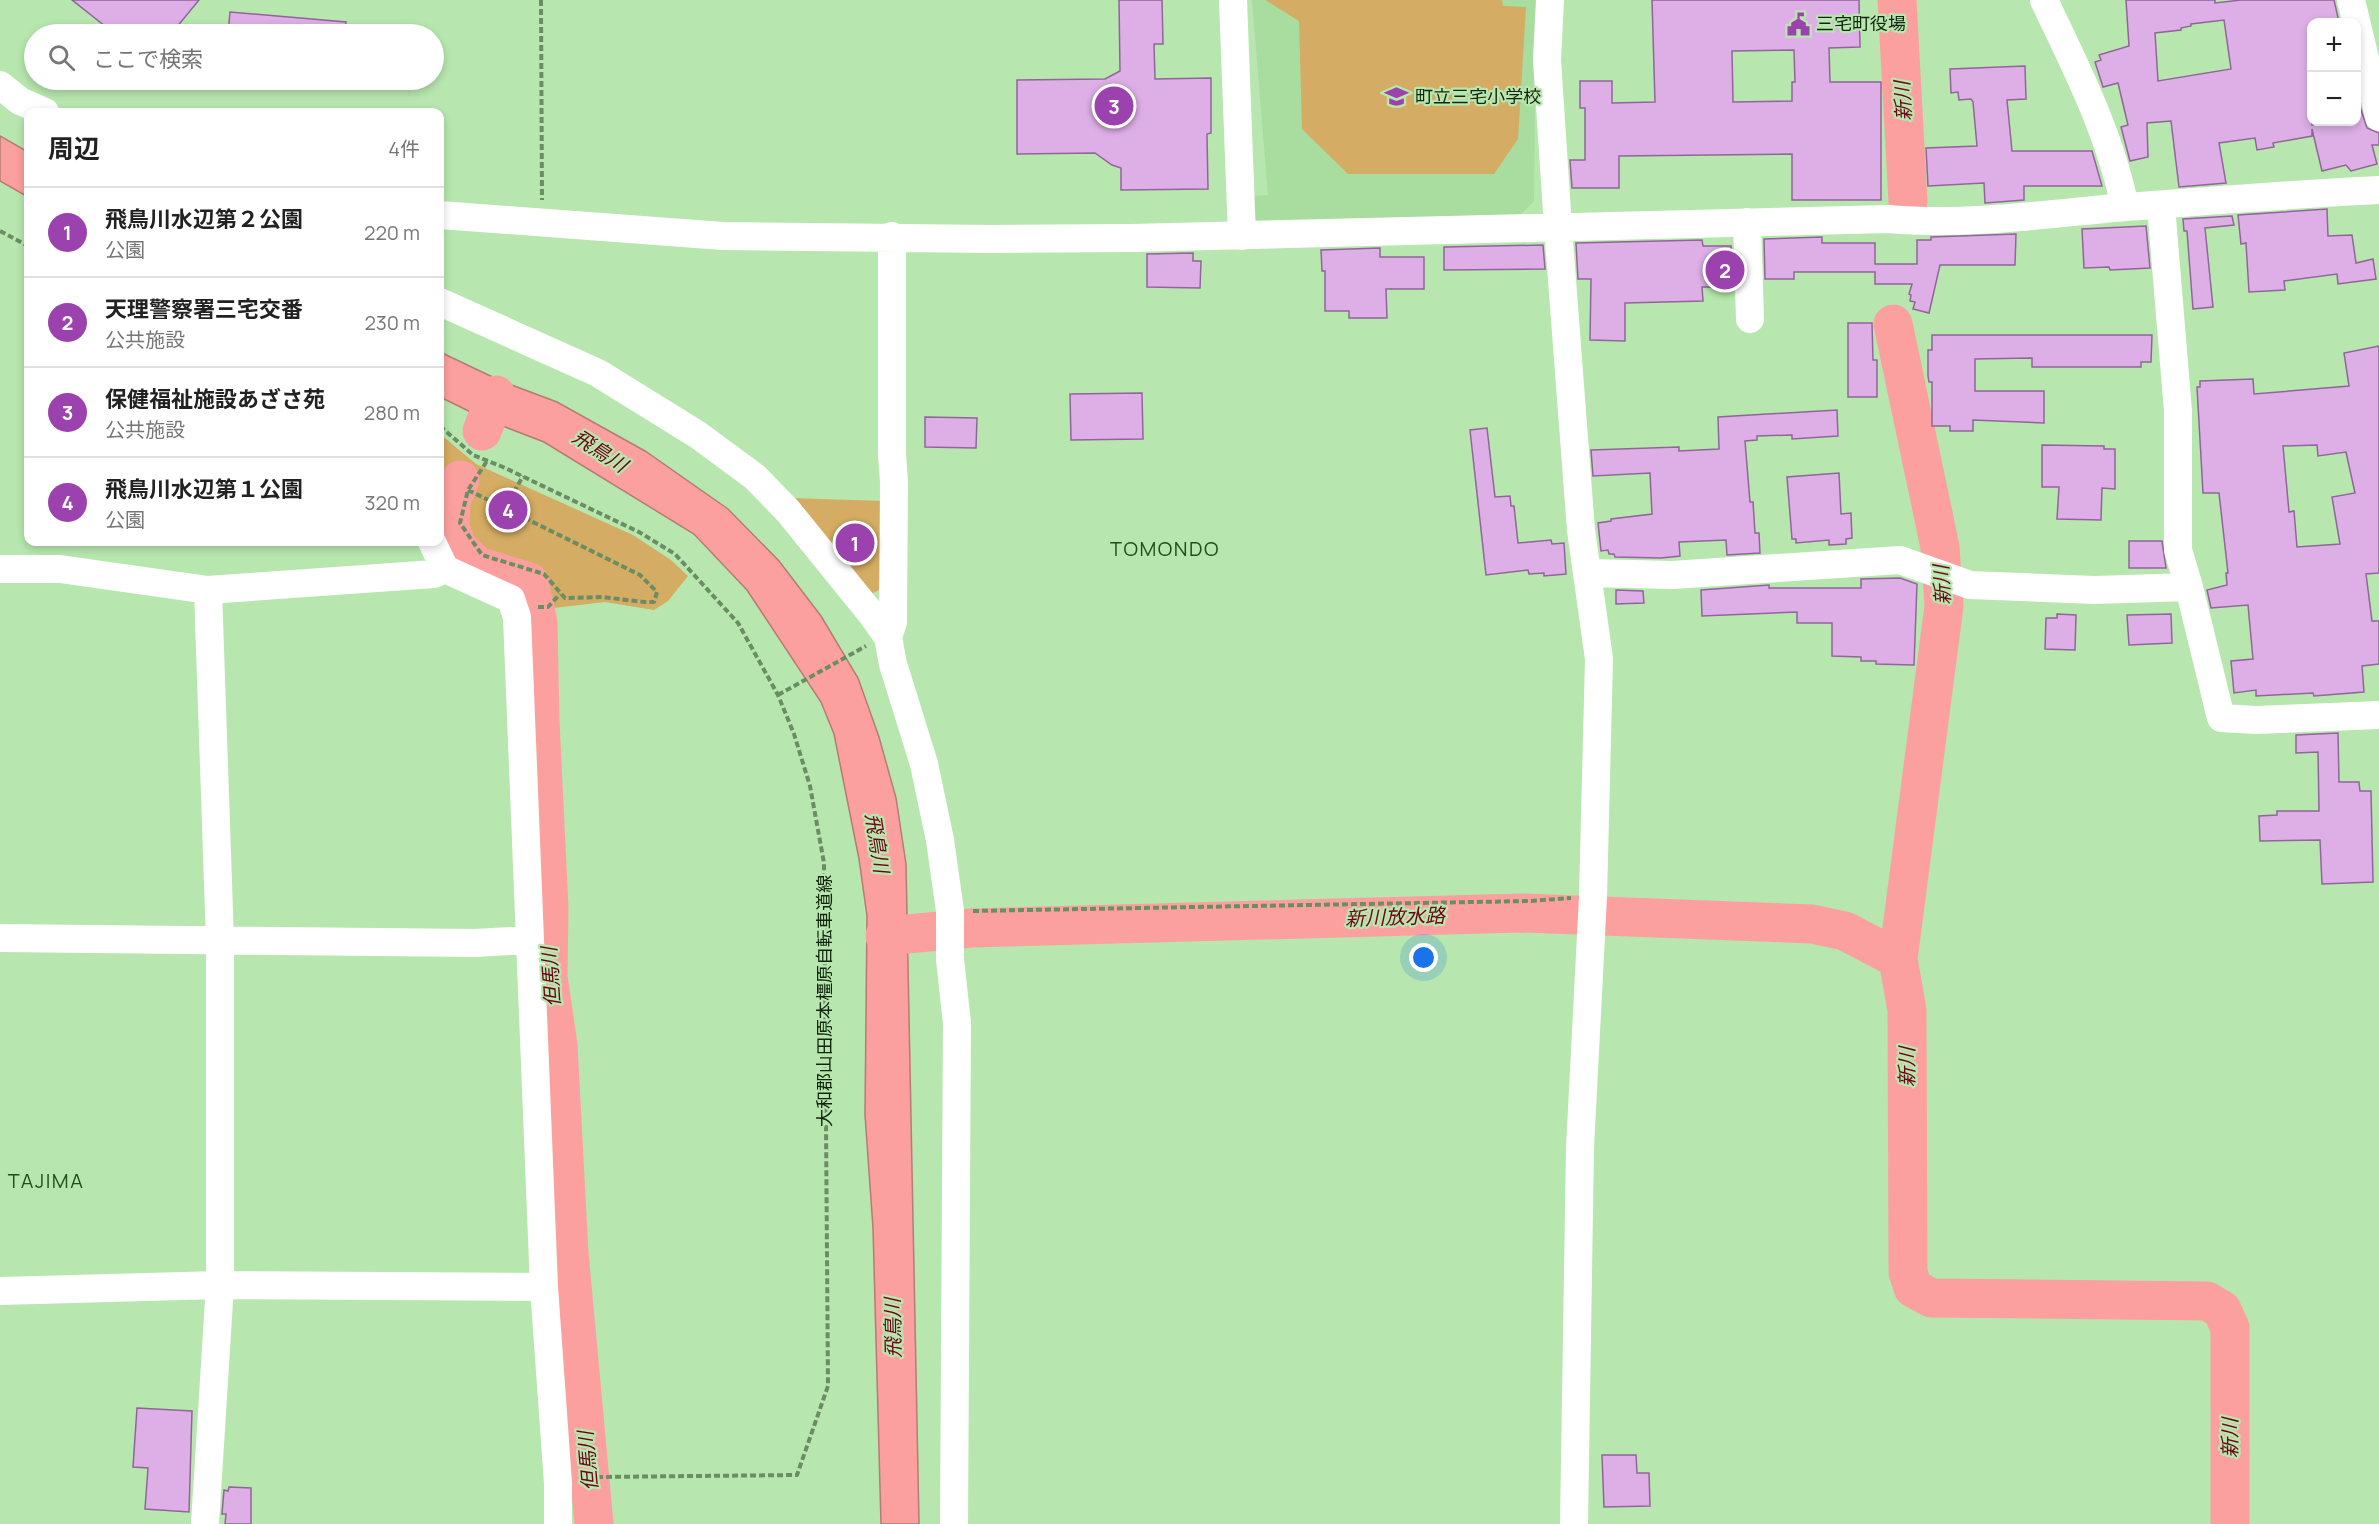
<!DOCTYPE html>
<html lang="ja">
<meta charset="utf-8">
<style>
body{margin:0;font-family:Manrope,"Noto Sans JP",sans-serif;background:#f6f6f6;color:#222}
.controls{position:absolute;right:18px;top:18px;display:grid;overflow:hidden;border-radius:12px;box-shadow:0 3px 9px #0003}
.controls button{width:54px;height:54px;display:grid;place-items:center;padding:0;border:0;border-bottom:2px solid #e0e0e0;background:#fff;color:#222;font:30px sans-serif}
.you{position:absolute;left:1424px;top:958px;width:21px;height:21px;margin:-15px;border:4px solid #fff;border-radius:50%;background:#1a73e8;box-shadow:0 0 0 9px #1a73e833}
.badge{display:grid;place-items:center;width:39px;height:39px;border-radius:50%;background:#9c42ae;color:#fff;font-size:20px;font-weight:700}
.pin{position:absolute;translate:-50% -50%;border:3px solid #fff;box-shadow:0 2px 6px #0006}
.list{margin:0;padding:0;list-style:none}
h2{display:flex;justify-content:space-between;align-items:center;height:78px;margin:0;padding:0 24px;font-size:26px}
h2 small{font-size:20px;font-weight:400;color:#767676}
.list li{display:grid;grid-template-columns:39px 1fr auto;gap:18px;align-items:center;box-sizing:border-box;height:90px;padding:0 24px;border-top:2px solid #e0e0e0}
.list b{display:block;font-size:22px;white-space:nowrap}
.list p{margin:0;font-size:20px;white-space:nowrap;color:#767676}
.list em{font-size:20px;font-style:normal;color:#767676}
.icon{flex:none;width:33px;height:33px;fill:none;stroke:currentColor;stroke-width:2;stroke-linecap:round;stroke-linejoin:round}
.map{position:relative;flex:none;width:2379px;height:1524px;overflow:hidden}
.search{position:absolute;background:#fff;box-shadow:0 3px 9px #0003;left:24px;top:24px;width:420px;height:66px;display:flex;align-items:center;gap:15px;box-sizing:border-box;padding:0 21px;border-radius:33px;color:#767676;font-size:22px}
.panel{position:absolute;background:#fff;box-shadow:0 3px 9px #0003;left:24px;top:108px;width:420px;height:438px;border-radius:12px}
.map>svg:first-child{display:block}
.built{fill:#a8dd9f}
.green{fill:#d4ac63}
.water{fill:#fca09f;stroke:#b67b74;stroke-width:1.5}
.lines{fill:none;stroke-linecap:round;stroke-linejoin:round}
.river{stroke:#fca09f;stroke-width:39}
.building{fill:#ddafe6;stroke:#906699;stroke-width:1.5;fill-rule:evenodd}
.path{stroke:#6b8d64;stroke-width:4;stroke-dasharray:6 3;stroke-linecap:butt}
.minor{stroke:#fff;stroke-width:28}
.labels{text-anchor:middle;stroke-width:4.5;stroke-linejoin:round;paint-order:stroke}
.poi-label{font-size:18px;fill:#13250f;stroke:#b7e7ae;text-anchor:start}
.street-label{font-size:18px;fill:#13250f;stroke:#b7e7ae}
.water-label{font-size:20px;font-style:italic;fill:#6e0418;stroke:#b7e7ae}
.neighbourhood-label{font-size:20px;letter-spacing:1.5px;fill:#244d1c;stroke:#b7e7ae}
</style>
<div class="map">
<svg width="2379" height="1524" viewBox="0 0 2379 1524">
<rect width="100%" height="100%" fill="#b7e7ae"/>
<path class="built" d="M1252,0H1536L1534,201L1520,215L1254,220L1252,196L1268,195Z"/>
<path class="green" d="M1265,0H1502L1503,6L1526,7L1518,139L1494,174H1348L1302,129L1299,21Z
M440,434L476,464L633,535L671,560L688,576L668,601L654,610L605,602L554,608L542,602L526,601L459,563L440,539Z
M790,498L884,501L879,590L873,593L866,591Z"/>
<path class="water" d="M0,136L28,152V197L0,181Z
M440,352L501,381L557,402L645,451L728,509L779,561L821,616L858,678L879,737L896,798L906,864L919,1524H881L873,1228L865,1115L867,916L859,859L834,734L821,702L747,590L694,534L544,442L487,420L440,397Z"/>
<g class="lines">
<path class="river" d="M1897,0L1908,202
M1893,324L1940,547L1944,606L1898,959L1907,1010L1908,1272L1913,1288L1931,1298L2207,1301L2222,1310L2230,1328V1524
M482,431L496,395
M460,480L451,501L450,527L457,547L477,566L529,582L538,622L540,721L549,908L548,977L558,1045L569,1253L594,1524
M885,936L972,928L1522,913L1812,924L1845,931L1898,959"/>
</g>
<path class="building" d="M72,0H199L171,34H115Z
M1119,0H1162L1163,44H1154L1155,79L1211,78V133L1207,134L1208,189L1121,190V168L1112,165L1095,153L1017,154V80L1105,79L1120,71Z
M1652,0H1859L1860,47L1829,48L1830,82H1881V200H1792V154L1619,156V188H1572L1570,160H1585V108H1580V81H1612V103L1655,102ZM1794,50L1795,82H1792V101L1733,102L1732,51Z
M2126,0H2215V3L2241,0H2334L2339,22H2312V125L2326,122H2356V94L2367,128L2379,133V145H2372L2377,164L2351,171L2346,165L2322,171L2312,129V136L2273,143L2274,147L2257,150L2255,138L2219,143L2226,183L2179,187L2171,121L2147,123L2148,157L2130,161L2121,127L2128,125L2118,83L2103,87L2095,62L2101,60L2099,55L2129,46ZM2224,20L2231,69L2158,81L2155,33L2181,30V28L2191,26V24Z
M230,12L346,22L345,34H228Z
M2025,66L2026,99L2007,100L2012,151H2092L2102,186H2024V200L1985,203L1984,183L1928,186L1926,148L1977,146L1973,102L1971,99L1959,100L1958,92L1951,93L1950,69Z
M2327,209L2328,236L2352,235L2356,263L2373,259L2376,279L2338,284L2337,274L2284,281L2285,290L2249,292L2246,243L2241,244L2238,215Z
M2232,216L2234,225L2205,228L2213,307L2193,309L2187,231H2184L2183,219Z
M2146,226L2150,268L2110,270L2109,267L2084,268L2082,229Z
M2016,234L2015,265H1940L1929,313L1913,309L1915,302L1910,301L1911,295L1909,294L1912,284H1875V272H1794V279H1765L1764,239L1822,237V243H1875V264H1917V240H1931V237Z
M1702,240L1703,246H1731L1732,287H1702L1703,301L1625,303V341L1590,340L1591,279H1578L1576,243Z
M1543,245L1545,269L1444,270V247Z
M1380,248V257H1424V289H1386L1387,318H1349V311H1325V271H1322L1321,250Z
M1193,253V261H1201L1200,288L1147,287V254Z
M1848,323H1872L1873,360H1877V397H1848Z
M1932,335H2152L2151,362H2141V367H2032V358L1975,359V391H2044V423L1973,420V431H1950V426H1932V382H1929L1928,376V350H1932Z
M2379,346V573L2366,574L2372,621H2379V664L2362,666L2364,692L2314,696L2313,693L2256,696V690L2234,693L2231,661L2253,659L2248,605L2211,608L2207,590L2227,585L2226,573H2228L2219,493H2203L2197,387H2200V381L2253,379L2254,394L2349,386L2344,353ZM2317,445L2318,456L2346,452L2355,493L2332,497L2340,544L2297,547L2294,511L2289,512L2283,446Z
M1142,393L1143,439L1071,440L1070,394Z
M1837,410L1838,436L1792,439V435L1757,436V440L1745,441L1750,502H1753L1755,533H1759L1760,553L1727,555L1726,540L1679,542L1680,556L1661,558L1615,557L1614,554H1609L1608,550L1601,551L1598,523L1611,521V519L1652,514L1650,473L1593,476L1591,450L1679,447V451L1719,449L1718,417Z
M925,417L977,418L976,448L925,447Z
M1487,428L1495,497L1510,496L1511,506H1514L1518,543L1551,540L1552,544L1564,543L1566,574L1544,576V573L1529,574L1528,570L1486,575L1470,430Z
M2042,445L2104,446V449H2115V489L2102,488L2101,520L2057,519L2059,487H2042Z
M1839,473L1841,514L1851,513L1852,538L1846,539V544L1829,545V540L1796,543V539H1792L1787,477Z
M2129,541H2162L2166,568H2129Z
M1900,578L1917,584L1914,665L1876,664V661H1861V657L1832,656V623H1797V612L1702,616L1701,590L1769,585V588H1861V579Z
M1616,590L1643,591L1644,603L1616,604Z
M2057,614L2076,615L2075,650L2045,649L2046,618H2057Z
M2171,614L2172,643L2129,645L2127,615Z
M2338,733L2339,782H2359L2360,791H2371L2373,882L2322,884L2320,840L2260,841L2259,816L2277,815V811H2319L2318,752L2296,753V735Z
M137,1408L192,1411L189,1512L145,1509L148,1468L133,1467Z
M1602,1455H1636L1637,1473H1649L1650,1506L1604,1507Z
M229,1487L251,1488V1524H225L226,1514H222L224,1490L228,1491Z"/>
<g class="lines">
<path class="path" d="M541,0L542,200
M0,231L28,246
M440,426L473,455L503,467L639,532L675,554L738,623L778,695L794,734L810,786L824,863L828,1386L797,1475L596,1477L583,1479
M468,490L640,575L657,592L654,602H644L602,597L565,598L544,574L482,555L460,523L468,490L487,461
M505,508L523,476
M538,607H548L560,594
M778,695L866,646
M973,911L1530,901L1571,898"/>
<path class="minor" d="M1233,0L1242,236
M1550,0L1547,60L1558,227L1581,530L1599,659L1593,897L1580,1148L1574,1524
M2044,0C2076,68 2110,133 2125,207
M2351,0L2379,117
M0,85L20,101L45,112
M2161,206L2178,411V550L2189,587L2221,718L2256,720L2379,715
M440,215L723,236L993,239L1131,238L1889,219C1967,226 2047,214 2125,207C2210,201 2294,194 2379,190
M1747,222L1750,319
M440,302L598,373L698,435L755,477L788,511L873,616L888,637L893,664L924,764L940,840L950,911V959L957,1023L954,1524
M432,542L445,569L511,599L517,617L544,1287L558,1483V1524
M0,569H60L208,590L434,574L445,569
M1589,573L1672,575L1900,560L1970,585L2094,590L2189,587
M888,637L893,622L894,482L892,454V236
M0,938L475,943L530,940
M0,1291L220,1285L544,1287
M205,1524L220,1285V941L208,590"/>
</g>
<defs>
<symbol id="civic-bare" viewBox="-9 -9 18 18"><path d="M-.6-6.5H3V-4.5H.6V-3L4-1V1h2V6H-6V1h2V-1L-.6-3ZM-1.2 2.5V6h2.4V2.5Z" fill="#9c42ae" stroke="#b7e7ae" stroke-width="2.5" paint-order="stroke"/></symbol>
<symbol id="school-bare" viewBox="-9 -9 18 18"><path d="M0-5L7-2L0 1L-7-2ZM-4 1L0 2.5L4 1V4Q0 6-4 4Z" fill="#9c42ae" stroke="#b7e7ae" stroke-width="2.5" paint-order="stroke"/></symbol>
</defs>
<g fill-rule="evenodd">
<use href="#civic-bare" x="1782" y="8" width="33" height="33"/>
<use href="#school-bare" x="1380" y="80" width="33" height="33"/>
</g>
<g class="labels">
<g class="poi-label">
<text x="1816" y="30">三宅町役場</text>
<text x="1415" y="103">町立三宅小学校</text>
</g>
<g class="street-label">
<text transform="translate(825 1001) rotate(-90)" y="6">大和郡山田原本橿原自転車道線</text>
</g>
<g class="water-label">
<text transform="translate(1903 101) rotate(-93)" y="7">新川</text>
<text transform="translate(600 451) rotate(33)" y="7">飛鳥川</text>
<text transform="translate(1942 585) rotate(-93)" y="7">新川</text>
<text transform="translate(877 843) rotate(81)" y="7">飛鳥川</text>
<text transform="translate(1395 917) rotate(-2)" y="7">新川放水路</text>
<text transform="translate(551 977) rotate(-94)" y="7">但馬川</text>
<text transform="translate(1907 1067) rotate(-90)" y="7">新川</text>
<text transform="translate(893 1328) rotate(-91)" y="7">飛鳥川</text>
<text transform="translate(2230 1438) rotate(-90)" y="7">新川</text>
<text transform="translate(588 1461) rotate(-95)" y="7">但馬川</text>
</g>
<g class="neighbourhood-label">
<text x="1165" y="556">TOMONDO</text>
<text x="46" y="1188">TAJIMA</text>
</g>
</g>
</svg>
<div class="controls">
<button>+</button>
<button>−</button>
</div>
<div class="you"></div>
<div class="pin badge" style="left:855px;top:543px">1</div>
<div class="pin badge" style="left:1725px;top:270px">2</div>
<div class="pin badge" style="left:1114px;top:106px">3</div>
<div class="pin badge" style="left:508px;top:510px">4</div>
<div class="search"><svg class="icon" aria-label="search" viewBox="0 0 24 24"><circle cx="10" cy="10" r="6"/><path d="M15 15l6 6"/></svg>ここで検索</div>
<section class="panel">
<h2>周辺<small>4件</small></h2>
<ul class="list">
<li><span class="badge">1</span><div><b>飛鳥川水辺第２公園</b><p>公園</p></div><em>220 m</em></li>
<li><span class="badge">2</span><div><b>天理警察署三宅交番</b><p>公共施設</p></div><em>230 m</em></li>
<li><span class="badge">3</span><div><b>保健福祉施設あざさ苑</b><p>公共施設</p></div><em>280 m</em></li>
<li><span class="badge">4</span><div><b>飛鳥川水辺第１公園</b><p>公園</p></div><em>320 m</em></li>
</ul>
</section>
</div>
